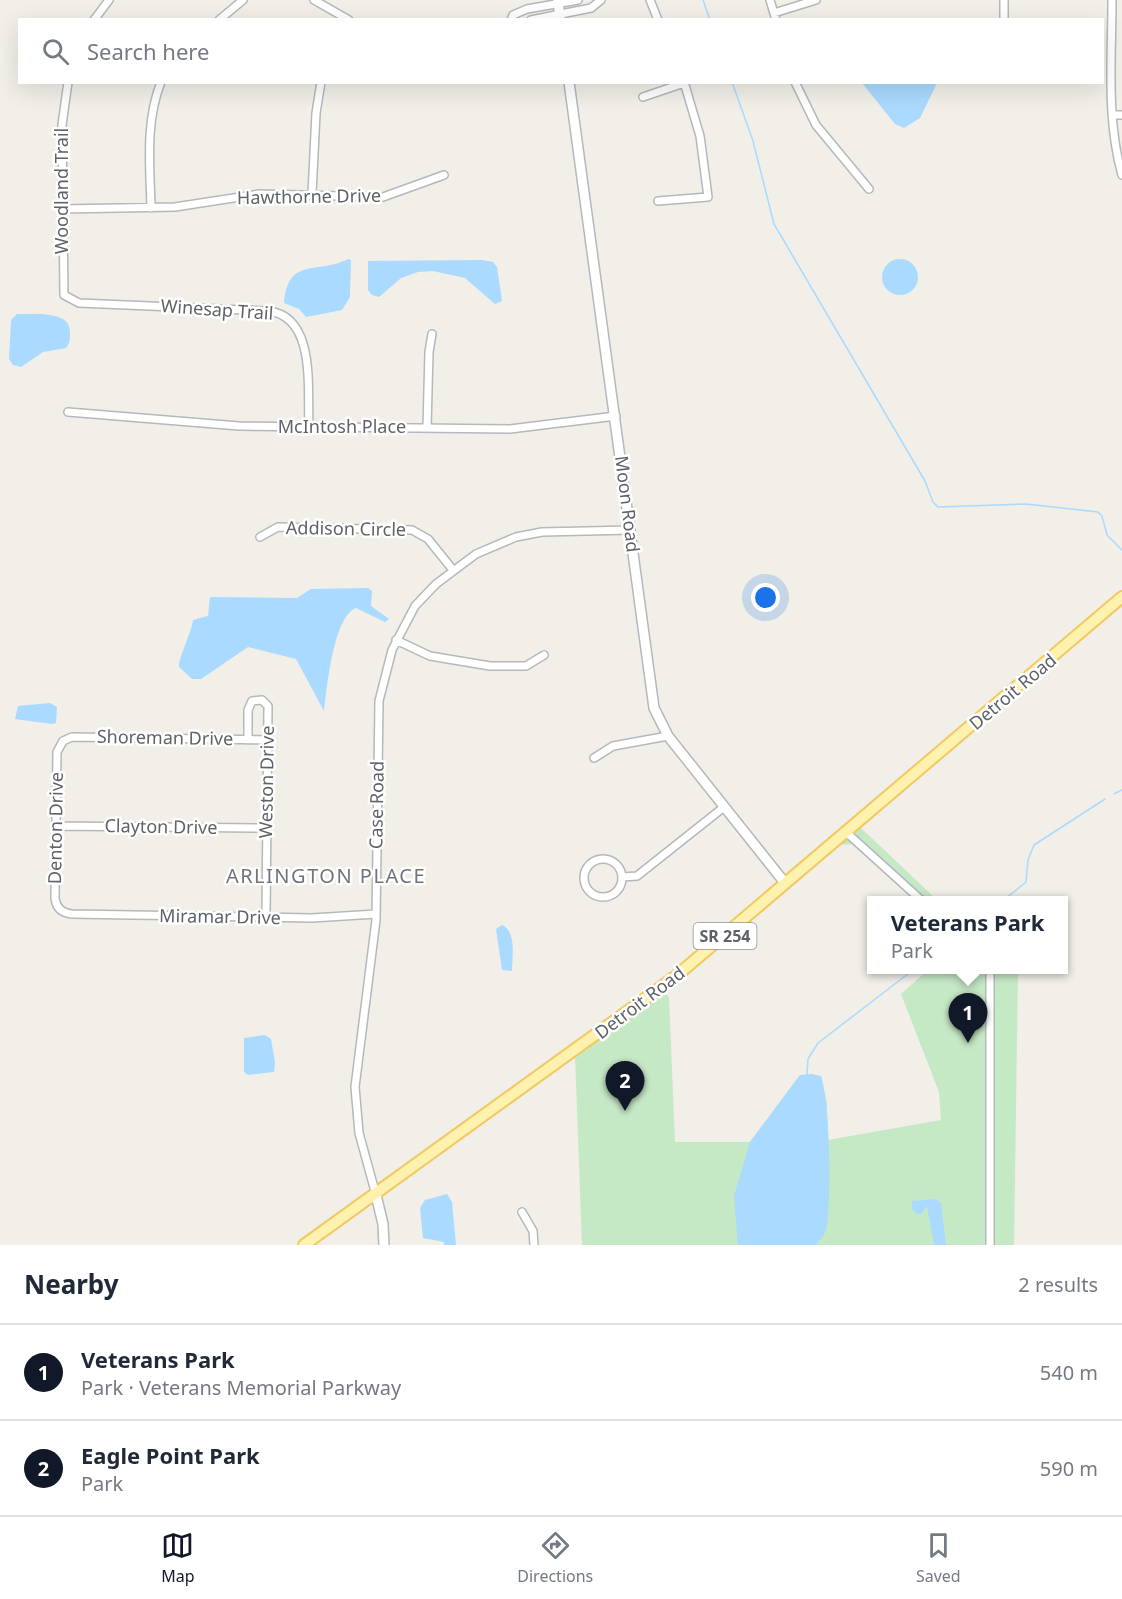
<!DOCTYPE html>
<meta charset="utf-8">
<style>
body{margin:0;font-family:"Noto Sans",sans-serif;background:#f2f2f3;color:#1f2937}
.you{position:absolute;left:766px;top:598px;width:21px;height:21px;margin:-15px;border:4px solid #fff;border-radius:50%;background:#1a73e8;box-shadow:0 0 0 9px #1a73e833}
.badge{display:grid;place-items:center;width:39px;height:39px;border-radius:50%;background:#111827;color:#fff;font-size:20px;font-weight:700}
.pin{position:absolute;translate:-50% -50px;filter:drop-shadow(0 2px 3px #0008)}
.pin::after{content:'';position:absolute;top:32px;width:21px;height:18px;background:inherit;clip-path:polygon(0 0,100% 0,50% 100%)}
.popup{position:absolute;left:867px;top:896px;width:201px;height:78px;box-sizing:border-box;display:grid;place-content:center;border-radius:0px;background:#fff;filter:drop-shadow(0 2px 4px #0005);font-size:20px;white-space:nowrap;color:#747a83}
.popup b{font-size:22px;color:#1f2937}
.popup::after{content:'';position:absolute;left:50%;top:100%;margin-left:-12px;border:12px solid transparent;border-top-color:#fff}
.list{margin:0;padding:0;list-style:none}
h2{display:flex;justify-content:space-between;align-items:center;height:78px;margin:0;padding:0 24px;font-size:26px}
h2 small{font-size:20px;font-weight:400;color:#747a83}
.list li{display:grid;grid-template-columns:39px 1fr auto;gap:18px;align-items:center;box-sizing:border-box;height:96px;padding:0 24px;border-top:2px solid #e0e1e3}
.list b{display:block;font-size:22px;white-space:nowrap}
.list p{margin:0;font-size:20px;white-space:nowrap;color:#747a83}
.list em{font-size:20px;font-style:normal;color:#747a83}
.icon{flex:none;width:33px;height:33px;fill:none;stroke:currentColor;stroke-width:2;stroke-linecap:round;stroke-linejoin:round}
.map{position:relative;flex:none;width:1122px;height:1245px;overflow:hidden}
.search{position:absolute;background:#fff;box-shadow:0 6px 24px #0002;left:18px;right:18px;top:18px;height:66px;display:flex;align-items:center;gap:15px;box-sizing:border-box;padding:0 21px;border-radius:0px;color:#747a83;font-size:22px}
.sheet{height:270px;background:#fff}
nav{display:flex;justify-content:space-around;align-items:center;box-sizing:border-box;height:84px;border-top:2px solid #e0e1e3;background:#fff;font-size:16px;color:#747a83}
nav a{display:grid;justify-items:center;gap:3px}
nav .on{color:#111827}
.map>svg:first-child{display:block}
.green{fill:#c5e8c5}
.water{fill:#aadaff}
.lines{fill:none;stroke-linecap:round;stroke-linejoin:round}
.stream{stroke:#aadaff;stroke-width:1.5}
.minor-casing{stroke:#b5b8bc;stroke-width:10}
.tertiary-casing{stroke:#b5b8bc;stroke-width:12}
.primary-casing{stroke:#f2c960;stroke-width:14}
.minor{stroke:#fff;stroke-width:7}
.tertiary{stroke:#fff;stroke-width:9}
.primary{stroke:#fff2af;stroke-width:10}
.labels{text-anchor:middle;stroke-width:5;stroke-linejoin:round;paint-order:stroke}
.shield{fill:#fff;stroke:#8f9295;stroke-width:1.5}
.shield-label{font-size:16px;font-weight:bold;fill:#5f6368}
.street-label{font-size:18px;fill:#5f6368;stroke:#fff}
.neighbourhood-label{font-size:20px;letter-spacing:1.5px;fill:#70757a;stroke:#fff}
</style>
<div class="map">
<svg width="1122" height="1245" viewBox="0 0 1122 1245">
<rect width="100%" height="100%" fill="#f1efe8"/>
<path class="green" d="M859,826L937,900H915L852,844L838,845Z
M928,970H1018L1014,1245H582L575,1055L662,991L669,997L675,1142H750L800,1075L821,1076L827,1103L828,1140L941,1120L939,1092L901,994Z"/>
<path class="water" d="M862,83H937L920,118L904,128L895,124Z
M348,259L351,260L350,297L342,310L306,317L299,309L284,303C288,256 317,275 348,259Z
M882 277a18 18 0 1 1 36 0a18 18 0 1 1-36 0Z
M482,260L493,262L497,267L502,301L495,304L465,278L433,271L418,272L401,278L379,297L372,295L368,290V261Z
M42,314C56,316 71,317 70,334C70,340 70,343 66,348L43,352L21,367L13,365L9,359L11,320L17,314Z
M368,588L372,591L371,606L389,619L385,622L356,608C333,617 327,688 324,711L296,659L248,647L201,679H192L179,667C178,659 191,634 193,620L208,616L210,597L297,598L311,589Z
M50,703L57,707L56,723L52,724L15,719L18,706Z
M502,925C517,932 512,957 512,971L502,970L496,929Z
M265,1035L271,1039L275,1062L274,1072L248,1075L244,1072V1038Z
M812,1074L821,1076C830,1105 832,1199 826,1230C825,1235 819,1240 816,1245H738L734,1196L750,1142L800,1075Z
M447,1194L452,1202L456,1245H444V1242L423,1238L420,1208L425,1200Z
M936,1199L941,1203L946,1245H934L927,1206L922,1213L917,1214L912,1209V1201Z"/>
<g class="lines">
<path class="stream" d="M703,0L710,20
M732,82L753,141L774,224L925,481L933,502L938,507L1026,504L1098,512L1102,516L1107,535L1122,550
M1114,794L1122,790
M1004,900L1026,882L1028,860L1034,845L1105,799
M807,1075L808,1059L818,1043L913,970"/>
<defs>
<path id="minor" d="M314,0L349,20
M650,0L658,20
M770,0L776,20
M1112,0C1112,58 1106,118 1122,175
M774,13L816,0
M94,20L109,0
M219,20L243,0
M511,20L513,15L527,9L578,0
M531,20L591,8L601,0
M1004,20V0
M68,82L62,125L64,295L79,303L268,311C317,316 307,391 309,427
M795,82L816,125L869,189
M643,97L684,83
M1112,115H1122
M312,194L316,113L321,82
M658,201L708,197L700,136L684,82
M151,208C150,166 145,122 161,82
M62,209L175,207L259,194L383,197L444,175
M68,412L239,426L510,429L616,416
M427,428L429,352L432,334
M260,537L278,527L412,530L428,539L453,570
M396,640L430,656L490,666H526L544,655
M248,740V710L252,701L262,700L268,706L266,917
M268,740L72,737L63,741L57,752L55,898C56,908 62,913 72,914L312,918L376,914
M594,758L613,746L668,736
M56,826L267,828
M846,832L921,900
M584 878a19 19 0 1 1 38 0a19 19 0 1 1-38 0Z
M622,877L637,876L724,807
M990,970V1245
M376,1195L359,1133L355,1087L376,920L379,701L392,650L415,606L436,584L476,554L516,537L542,532L631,530
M522,1212L533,1231L534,1245"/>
<path id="tertiary" d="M558,0L560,20
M569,82L654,708L668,736L785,883
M376,1195L383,1224L384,1245"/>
<path id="primary" d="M304,1245L675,977L1122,597"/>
</defs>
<use href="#minor" class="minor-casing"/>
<use href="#tertiary" class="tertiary-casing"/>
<use href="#primary" class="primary-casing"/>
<use href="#minor" class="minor"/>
<use href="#tertiary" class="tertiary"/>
<use href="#primary" class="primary"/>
</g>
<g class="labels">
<rect class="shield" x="693.5" y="923" width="63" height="26" rx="4.5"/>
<g class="shield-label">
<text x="725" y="942">SR 254</text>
</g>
<g class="street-label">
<text transform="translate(62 191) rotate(-90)" y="6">Woodland Trail</text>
<text transform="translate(309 197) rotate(-1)" y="6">Hawthorne Drive</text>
<text transform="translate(217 310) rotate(4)" y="6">Winesap Trail</text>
<text x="342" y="433">McIntosh Place</text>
<text transform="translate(627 504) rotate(83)" y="6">Moon Road</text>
<text transform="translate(346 529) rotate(1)" y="6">Addison Circle</text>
<text transform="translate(1013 692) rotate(-40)" y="6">Detroit Road</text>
<text transform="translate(165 738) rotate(1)" y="6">Shoreman Drive</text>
<text transform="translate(267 782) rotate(-89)" y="6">Weston Drive</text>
<text transform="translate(377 805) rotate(-89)" y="6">Case Road</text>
<text transform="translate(161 827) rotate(1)" y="6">Clayton Drive</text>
<text transform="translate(56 828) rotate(-89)" y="6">Denton Drive</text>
<text transform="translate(220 917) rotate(1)" y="6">Miramar Drive</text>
<text transform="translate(640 1003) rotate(-37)" y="6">Detroit Road</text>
</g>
<g class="neighbourhood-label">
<text x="326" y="883">ARLINGTON PLACE</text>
</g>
</g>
</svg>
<div class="you"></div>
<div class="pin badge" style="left:968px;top:1043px">1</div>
<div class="popup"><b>Veterans Park</b>Park</div>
<div class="pin badge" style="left:625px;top:1111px">2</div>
<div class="search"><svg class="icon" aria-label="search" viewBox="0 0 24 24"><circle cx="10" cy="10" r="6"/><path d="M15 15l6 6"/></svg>Search here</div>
</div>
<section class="sheet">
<h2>Nearby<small>2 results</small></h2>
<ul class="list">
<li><span class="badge">1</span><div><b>Veterans Park</b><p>Park · Veterans Memorial Parkway</p></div><em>540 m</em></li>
<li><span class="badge">2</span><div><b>Eagle Point Park</b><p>Park</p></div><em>590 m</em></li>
</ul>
</section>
<nav>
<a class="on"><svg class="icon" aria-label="map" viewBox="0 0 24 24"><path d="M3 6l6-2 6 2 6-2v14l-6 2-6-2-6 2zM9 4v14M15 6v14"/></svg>Map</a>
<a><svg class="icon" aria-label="directions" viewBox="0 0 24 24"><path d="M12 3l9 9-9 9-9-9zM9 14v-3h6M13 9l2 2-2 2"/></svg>Directions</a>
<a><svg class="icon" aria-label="saved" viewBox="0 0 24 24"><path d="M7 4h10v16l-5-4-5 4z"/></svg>Saved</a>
</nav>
